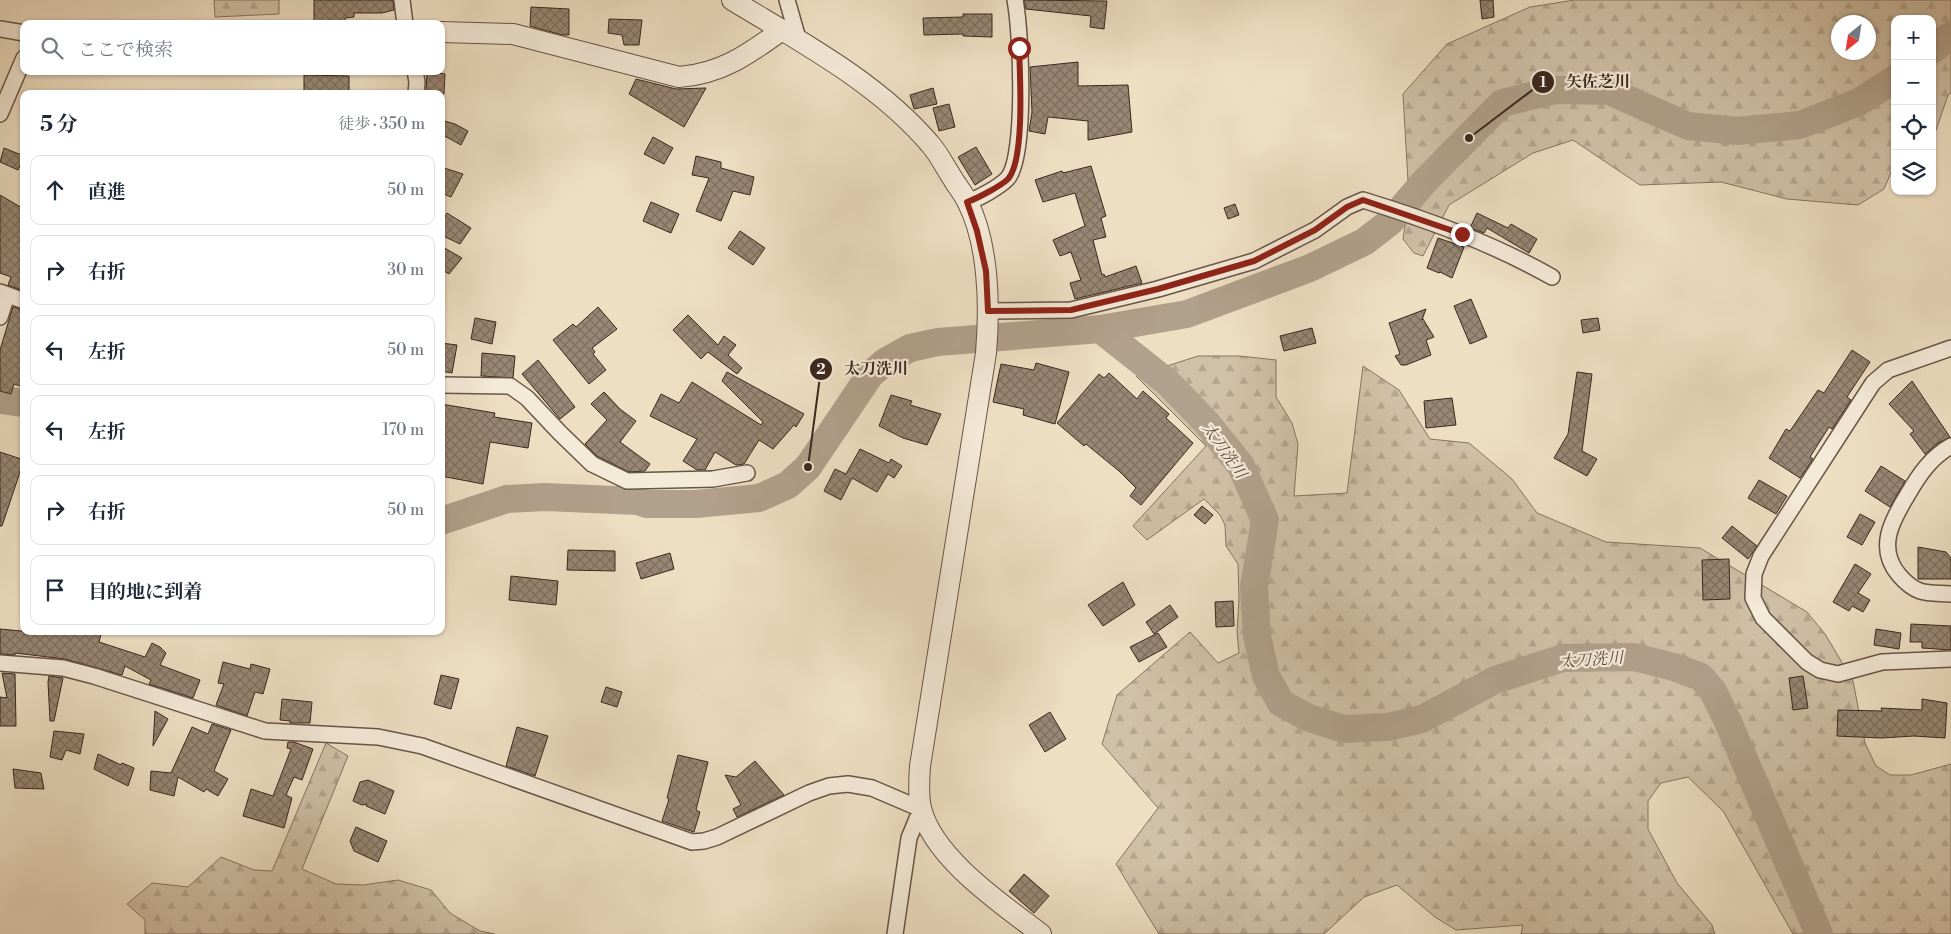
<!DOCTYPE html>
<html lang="ja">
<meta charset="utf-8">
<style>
body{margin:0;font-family:"Libre Bodoni","Noto Serif JP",serif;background:#f6f6f7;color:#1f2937}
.controls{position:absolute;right:15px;top:15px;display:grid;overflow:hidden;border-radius:10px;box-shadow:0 1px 4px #0004}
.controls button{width:45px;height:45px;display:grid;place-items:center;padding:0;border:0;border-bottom:1px solid #e0e1e3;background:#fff;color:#1f2937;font:25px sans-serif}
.compass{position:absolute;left:1831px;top:15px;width:45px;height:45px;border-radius:50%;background:#fff;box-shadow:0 1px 4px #0004;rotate:210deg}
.stop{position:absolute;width:15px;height:15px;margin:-11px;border:4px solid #8f2418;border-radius:50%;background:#fff}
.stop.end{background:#8f2418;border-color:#fff;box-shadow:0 1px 5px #0008}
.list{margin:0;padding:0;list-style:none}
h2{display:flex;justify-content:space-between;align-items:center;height:65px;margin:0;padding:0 20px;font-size:21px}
h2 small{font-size:16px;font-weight:400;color:#747a83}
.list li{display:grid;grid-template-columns:32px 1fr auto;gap:15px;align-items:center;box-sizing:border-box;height:70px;margin:0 10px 10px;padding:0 10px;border:1px solid #e0e1e3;border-radius:10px}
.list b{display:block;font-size:19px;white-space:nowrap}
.list em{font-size:16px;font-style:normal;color:#747a83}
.icon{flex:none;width:28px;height:28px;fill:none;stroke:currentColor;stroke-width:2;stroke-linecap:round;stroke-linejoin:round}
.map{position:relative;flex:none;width:1951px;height:934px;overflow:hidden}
.search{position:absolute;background:#fff;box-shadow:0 1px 4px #0004;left:20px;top:20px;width:425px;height:55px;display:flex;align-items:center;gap:12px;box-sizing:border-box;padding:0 18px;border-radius:10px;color:#747a83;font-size:19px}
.panel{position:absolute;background:#fff;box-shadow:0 1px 4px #0004;left:20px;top:90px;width:425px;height:545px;border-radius:10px}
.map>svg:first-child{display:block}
.forest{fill:url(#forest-firs);stroke:#867462;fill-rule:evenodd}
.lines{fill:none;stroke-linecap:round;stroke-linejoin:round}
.river{stroke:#b1a08b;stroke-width:28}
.building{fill:url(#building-cross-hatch);stroke:#3b271e}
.minor-casing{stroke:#685547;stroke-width:18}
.tertiary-casing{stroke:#685547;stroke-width:22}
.minor{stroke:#f4ead8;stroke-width:15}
.tertiary{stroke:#f4ead8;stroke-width:20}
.route{stroke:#8f2418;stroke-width:6}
.labels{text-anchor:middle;stroke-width:4.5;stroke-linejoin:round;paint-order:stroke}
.water-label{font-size:16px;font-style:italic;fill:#5e4b3f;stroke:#f4ead8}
.leader{fill:none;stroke:#3b271e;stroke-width:2}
.callout-dot{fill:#3b271e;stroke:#f4ead8;stroke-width:2}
.mark-label{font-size:15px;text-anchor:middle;font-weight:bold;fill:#fff}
.callout-label{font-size:16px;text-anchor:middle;font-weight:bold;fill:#3b271e;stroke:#f4ead8;stroke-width:4.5;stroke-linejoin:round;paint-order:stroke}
</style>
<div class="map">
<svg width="1951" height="934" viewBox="0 0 1951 934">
<defs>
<pattern id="forest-firs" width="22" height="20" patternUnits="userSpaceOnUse" patternTransform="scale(1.25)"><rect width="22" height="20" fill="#d0c0a7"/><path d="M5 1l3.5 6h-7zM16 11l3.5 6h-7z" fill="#b4a58f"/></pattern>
<pattern id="building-cross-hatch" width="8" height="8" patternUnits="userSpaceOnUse" patternTransform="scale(1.25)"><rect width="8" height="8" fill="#988774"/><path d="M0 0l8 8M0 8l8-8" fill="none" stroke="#7d6e5f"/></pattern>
</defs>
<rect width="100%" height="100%" fill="#eedfc3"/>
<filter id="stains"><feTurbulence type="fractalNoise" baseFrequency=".004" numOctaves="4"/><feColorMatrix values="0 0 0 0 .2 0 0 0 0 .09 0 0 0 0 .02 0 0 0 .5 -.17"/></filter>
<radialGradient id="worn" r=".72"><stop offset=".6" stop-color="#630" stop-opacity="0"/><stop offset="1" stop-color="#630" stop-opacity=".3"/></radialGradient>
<path class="forest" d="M214,0H279V14L215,17Z
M1575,0H1951V93L1948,95L1935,133L1932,135V19H1895V163L1884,189L1858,205L1787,199L1721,182L1640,185L1573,140L1533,153L1449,205L1423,256L1414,253L1403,239L1409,199L1403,94L1447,44L1530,7ZM1838,22H1868V52H1838Z
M1198,356H1240L1276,360V397L1292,423L1298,444L1294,496L1347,493L1363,366L1399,390L1430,439L1469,443L1512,479L1537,513L1606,542L1700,548L1807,612L1825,634L1853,681L1865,743L1876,766L1890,775H1911L1951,764V934H1793L1723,811L1688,777L1661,783L1648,801V829L1677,883L1712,925L1715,934H1521L1523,925L1456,930L1435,917L1397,885L1364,897L1324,934H1159L1116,864L1158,808L1102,744L1117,695L1190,632L1218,663L1239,653L1237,632L1239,599L1238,564L1226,546L1225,525L1220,515L1204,499L1147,540L1133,526L1206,446L1136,376Z
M326,743L348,756L302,869L336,884L363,885L398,880L431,890L450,913L480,931L495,934H145V920L127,904L152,883L188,887L221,857L254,870L272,871Z"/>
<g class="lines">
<path class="river" d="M1932,50L1951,35
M1100,329L1167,382L1206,422L1241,466L1265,520L1254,587L1257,636L1266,676L1281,703L1309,718L1344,729L1388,727L1422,719L1495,680L1563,658L1634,657L1674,667L1701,677L1713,691L1728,722L1819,934
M0,400L24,403
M441,521L507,499L545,497L638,501L646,504H696L759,498L788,485L808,467L870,375L885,362L910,348L938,342L1100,329L1187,314L1310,268L1364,242L1390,222L1425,181L1502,103L1556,90L1609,91L1688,126L1737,131L1800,125L1859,102L1895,79"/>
</g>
<path class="building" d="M314,0H393L394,10L382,13H354V17L345,18V23L314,24Z
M1024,0L1107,1L1104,29L1090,27L1091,16L1026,9Z
M1480,0H1493L1494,17L1482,19Z
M531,7L569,9V35H562L530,26Z
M963,14H992V37L963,36V34L924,35L923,18L963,17Z
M609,19L642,20L639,45H624L622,35L608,33Z
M1078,62V86L1128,85L1132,132L1088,140V121L1048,117L1045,134L1029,131L1032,112L1030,67Z
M427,72L445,74L444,94L426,93Z
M304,75L349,76V91L304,93Z
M636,79L676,89L706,88L684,127L629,94Z
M933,88L937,104L914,109L910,95Z
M949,104L955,127L939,131L933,108Z
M441,120L455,124L468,131L461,145L441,134Z
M653,137L673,148L664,164L644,154Z
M976,147L992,174L975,185L958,157Z
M4,148L24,156L18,170L0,162Z
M696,156L721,162V168L754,177L750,195L733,191L721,221L696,211L709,178L692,175Z
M1091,166L1106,216L1101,218L1106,237L1093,240L1102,275L1104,274L1105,277L1136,266L1142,283L1075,299L1070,283L1081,280L1071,252L1060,256L1053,240L1085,226L1075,193L1043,202L1035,180L1062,171L1063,173Z
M441,167L463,174L451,197L441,193Z
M0,195L24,209V291L8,285L11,277L0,273Z
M651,202L679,214L671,233L643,221Z
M1235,204L1239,215L1228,219L1224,208Z
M447,213L471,228L460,244L441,235V224Z
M1477,213L1508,228L1511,224L1537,239L1529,253L1487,228L1484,233L1470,228Z
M740,231L765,248L753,265L728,248Z
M1438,238L1464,247L1452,278L1440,272L1439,273L1427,268Z
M441,246L462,258L449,274L441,269Z
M1471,299L1487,337L1470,344L1454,306Z
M13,307L24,310V387L14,384L11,394L0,391V350Z
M598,307L617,329L592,348L595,352L593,354L606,370L589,384L553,340L573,324L576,327Z
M1426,309L1422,320L1423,319L1434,337L1426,340L1431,355L1406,365H1401L1395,356L1400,354L1389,323Z
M688,315L718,345L724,336L736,345L728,355L742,368L737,374L708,352L701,359L673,330Z
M475,318L496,322L492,344L471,339Z
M1598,318L1600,330L1583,333L1581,320Z
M1312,328L1316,343L1284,351L1280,336Z
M441,343L457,345L452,373L441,371Z
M1852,350L1870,362L1847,397L1851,400L1832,429L1829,427L1810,457L1813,459L1800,478L1769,458L1786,429L1790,431L1818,390L1824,393Z
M482,353L515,356L513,378L481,376Z
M538,360L575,407L560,419L522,374Z
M1036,363L1069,372L1055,424L1023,415L1024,409L993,402L1001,364L1034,370Z
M727,372L804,414L796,427L794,425L773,449L759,440L744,464L736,465L715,452L705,470H697L683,461L697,439L650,416L661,394L679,403L692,382L761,425L763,422L722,381Z
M1577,372L1592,374L1582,451L1597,459L1587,476L1554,458L1568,434Z
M1109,373L1137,399L1143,391L1169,414L1166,418L1193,443L1141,505L1130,496L1136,488L1119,471L1086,444L1084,446L1057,423L1099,374L1104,378Z
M1912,381L1950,437L1938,443L1925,454L1910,434L1914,431L1889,404Z
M604,392L620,409L636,421L620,442L650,464L645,471L629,472L597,456L585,444L607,420L591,404Z
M891,395L912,401L910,405L941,414L927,445L903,438L879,426Z
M1452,398L1456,425L1426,428L1424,401Z
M441,404L495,413L494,417L532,423L528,448L490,442L483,484L441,476Z
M860,449L889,463L891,459L902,466L894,478L888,474L877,492L852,478L841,500L824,491L835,469L846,474Z
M0,452L24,460L2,526H0Z
M1881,466L1905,481L1890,507L1865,491Z
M1759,480L1787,496L1776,514L1748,498Z
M1202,506L1213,515L1205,524L1194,515Z
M1860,514L1875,522L1862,545L1847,537Z
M1732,526L1757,546L1748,559L1722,538Z
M1918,547L1946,552L1951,558V579H1918Z
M568,550L615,551V571L567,570Z
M670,553L674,569L641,579L636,563Z
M1729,559L1730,599L1703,600L1702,560Z
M1855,564L1871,574L1858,593L1870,600L1863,612L1852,606L1849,611L1833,602Z
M511,576L558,581L556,605L509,600Z
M1123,582L1135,605L1103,626L1088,605Z
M1233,601L1234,626L1216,627L1215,602Z
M1170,605L1178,617L1154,634L1146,622Z
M1911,624L1951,626V650L1922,648V642H1910Z
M0,629L53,634V631H102L99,642L145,657L152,643L160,647L166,653L160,665L200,680L193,698L149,684L151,680L125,666L122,675L65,659L15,653V655L0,654Z
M1876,629L1901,633L1899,649L1874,645Z
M1158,633L1167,647L1139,662L1130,647Z
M223,662L250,669L251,664L270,669L263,694L255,692L247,716L216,705L224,684L218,683Z
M2,673L15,674L16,726H0V697L7,698Z
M441,675L459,679L451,709L434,704Z
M49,676L63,678L54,721H50L48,682Z
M1803,676L1808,708L1793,710L1789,678Z
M606,687L622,692L617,707L601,702Z
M282,699L312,702L310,723H290V721L280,720Z
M1922,699L1947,703L1945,738L1914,736L1881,738L1837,736L1838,710L1882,711L1881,708L1922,710Z
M155,711L168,719L153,746Z
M1050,712L1066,739L1045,752L1029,725Z
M212,724L231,730L214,771L228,779L218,796L206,789L204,792L178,777L174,796L150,790L151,771L171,773L192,727L208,734Z
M517,727L548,736L535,776L506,766Z
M54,731L84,734L80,754L66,750L62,760L50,757Z
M288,742H294L313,749L302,780L294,777L286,795L292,798L284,828L243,816L251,789L273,796L291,749L287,748Z
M98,754L121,765L122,763L134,768L128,786L94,769Z
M678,755L708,762L696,810L700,812L694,832L662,821L669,799L667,798Z
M755,761L784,795L737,817L733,809L741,805L725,775L736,777Z
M13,769L41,773L44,789L15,788Z
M368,780L394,791L385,814L366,806L367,804L362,805L353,801L360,782Z
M356,827L387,841L378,862L354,851L350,841Z
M1024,874L1049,896L1034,913L1009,891Z"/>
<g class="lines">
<defs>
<path id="minor" d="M402,0L405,24
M787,0L799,42
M0,29L24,33
M415,71L417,82L416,94
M0,114L24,58
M967,202C978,199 999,187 1007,179C1027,159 1021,30 1015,0
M0,292L24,301
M988,311L1071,310L1158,289L1254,261L1315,230L1347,207L1363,200C1428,220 1492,243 1552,277
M0,317L7,295
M1951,348L1888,370L1873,383L1761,556L1754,574L1753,598L1763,618L1807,662L1820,670L1838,674L1882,662L1951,659
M441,385L510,386L527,398L560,433L592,464L627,481L713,479L747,473
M1951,446C1931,457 1919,475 1908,494C1892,520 1876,548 1899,575C1905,582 1911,588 1920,591C1929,594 1941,593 1951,594
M0,663L63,668L94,676L265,731L378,737L422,746L692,842L704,841L717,837L809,793L829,786L848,784L872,788L921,809L909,838L895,934"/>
<path id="tertiary" d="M732,0C801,42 877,82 930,144C939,154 945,167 953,179C957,186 963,193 967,201C989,243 990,307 986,353L920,766C919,780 918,795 921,808C933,858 1002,904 1041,934
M441,32L513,34L679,77C721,74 749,54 782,30"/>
</defs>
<use href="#minor" class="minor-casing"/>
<use href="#tertiary" class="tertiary-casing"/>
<use href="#minor" class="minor"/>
<use href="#tertiary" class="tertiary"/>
</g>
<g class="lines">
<path class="route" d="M1019,48C1020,75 1025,160 1008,179C1001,186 976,199 967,202L977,231L986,271L988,311L1071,310L1158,289L1254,261L1315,230L1347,207L1363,200L1462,234"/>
</g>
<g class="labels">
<g class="water-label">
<text transform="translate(1225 450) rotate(55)" y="6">太刀洗川</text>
<text transform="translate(1591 659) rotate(-4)" y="6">太刀洗川</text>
</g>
</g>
<path class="leader" d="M1469 138L1543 82M808 467L821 369"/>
<g class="callout-dot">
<circle cx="1469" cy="138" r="5"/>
<circle cx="808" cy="467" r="5"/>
<circle cx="1543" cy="82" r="12"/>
<circle cx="821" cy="369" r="12"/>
</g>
<g class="mark-label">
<text x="1543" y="87">1</text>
<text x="821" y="374">2</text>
</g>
<g class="callout-label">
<text x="1598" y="87">矢佐芝川</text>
<text x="876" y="374">太刀洗川</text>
</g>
<rect width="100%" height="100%" filter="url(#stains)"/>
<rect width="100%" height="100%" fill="url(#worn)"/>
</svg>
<div class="controls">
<button>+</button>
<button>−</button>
<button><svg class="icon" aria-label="locate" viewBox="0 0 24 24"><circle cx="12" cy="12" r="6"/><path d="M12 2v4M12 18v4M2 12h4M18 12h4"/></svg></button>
<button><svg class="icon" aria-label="layers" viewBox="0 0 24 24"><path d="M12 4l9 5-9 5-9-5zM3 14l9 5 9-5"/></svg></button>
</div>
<svg class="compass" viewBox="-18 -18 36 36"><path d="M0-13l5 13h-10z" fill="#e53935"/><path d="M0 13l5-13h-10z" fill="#747a83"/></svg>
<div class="stop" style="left:1019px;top:48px"></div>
<div class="stop end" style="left:1462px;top:234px"></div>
<div class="search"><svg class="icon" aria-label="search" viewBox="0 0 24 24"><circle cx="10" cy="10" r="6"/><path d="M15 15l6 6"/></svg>ここで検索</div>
<section class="panel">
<h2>5 分<small>徒歩 · 350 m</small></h2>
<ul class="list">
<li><svg class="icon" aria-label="ahead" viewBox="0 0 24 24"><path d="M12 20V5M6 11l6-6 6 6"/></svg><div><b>直進</b></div><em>50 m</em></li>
<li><svg class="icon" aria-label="right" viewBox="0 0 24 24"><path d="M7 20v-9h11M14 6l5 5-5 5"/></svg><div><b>右折</b></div><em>30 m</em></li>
<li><svg class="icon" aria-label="left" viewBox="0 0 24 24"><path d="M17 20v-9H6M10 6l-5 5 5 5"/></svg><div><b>左折</b></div><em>50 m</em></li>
<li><svg class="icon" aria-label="left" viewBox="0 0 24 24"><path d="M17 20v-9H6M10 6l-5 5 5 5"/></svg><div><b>左折</b></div><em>170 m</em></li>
<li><svg class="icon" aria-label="right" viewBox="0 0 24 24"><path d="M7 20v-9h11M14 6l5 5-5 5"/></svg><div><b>右折</b></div><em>50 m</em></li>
<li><svg class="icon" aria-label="arrive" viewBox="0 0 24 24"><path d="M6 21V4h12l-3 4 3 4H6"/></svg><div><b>目的地に到着</b></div></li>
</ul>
</section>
</div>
